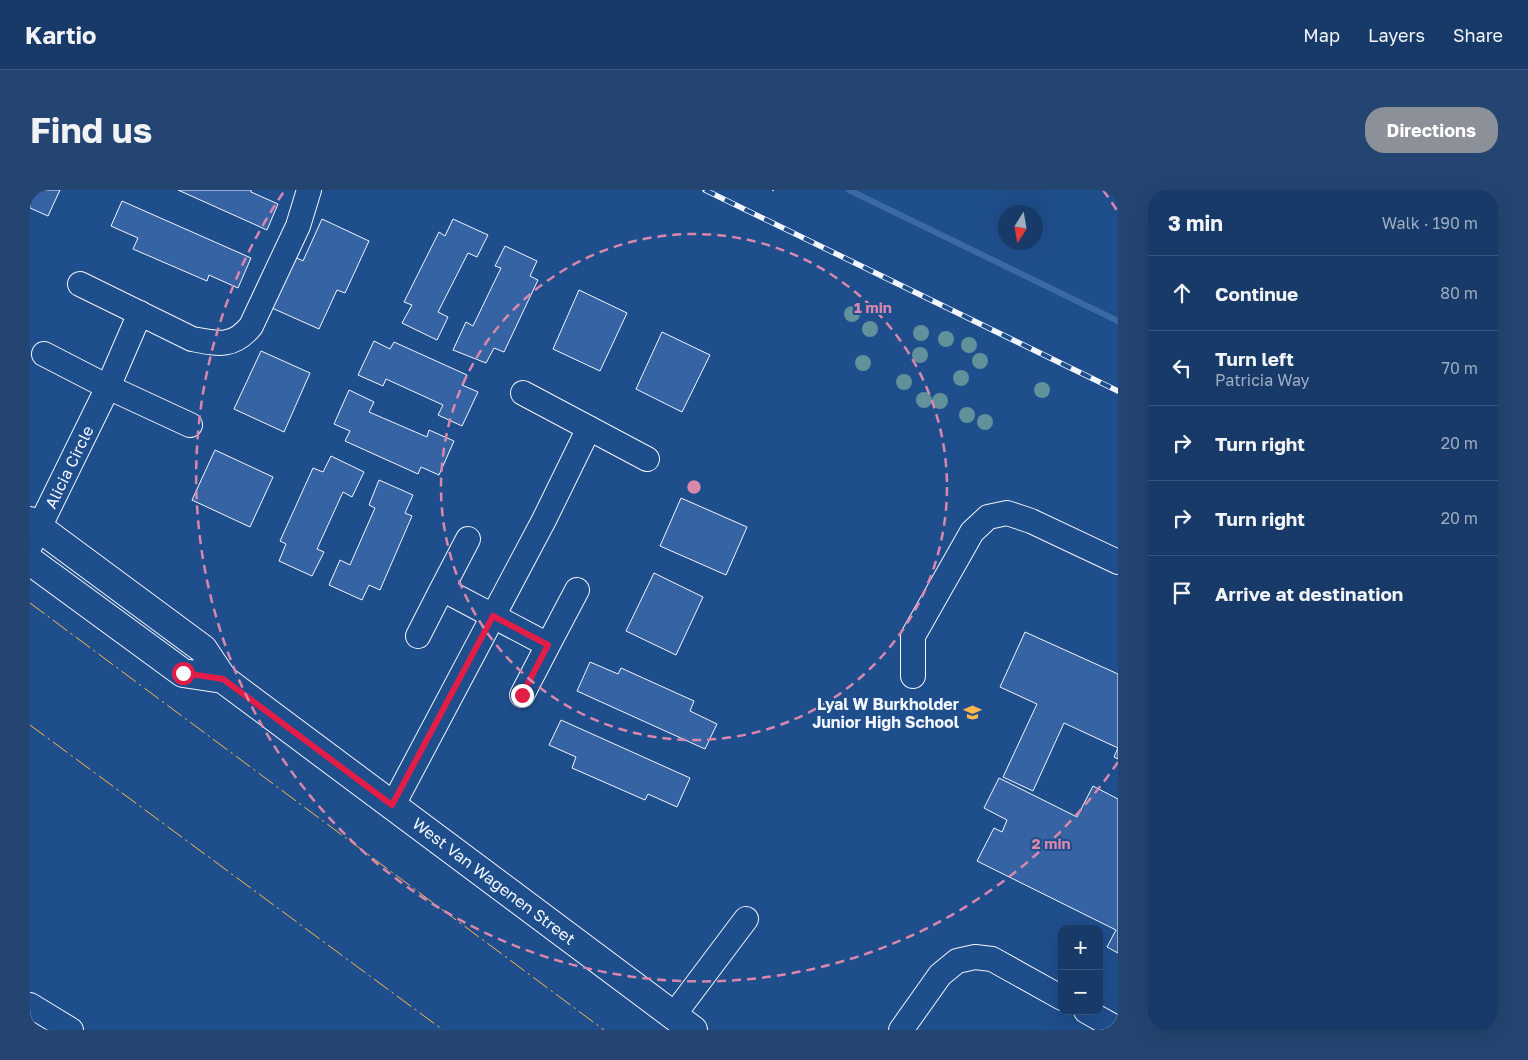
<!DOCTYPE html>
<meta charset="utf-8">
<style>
body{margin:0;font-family:"Golos Text",sans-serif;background:#244571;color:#f1f3f6}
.controls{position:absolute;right:15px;bottom:15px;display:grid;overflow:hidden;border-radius:10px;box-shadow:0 5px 20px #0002}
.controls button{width:45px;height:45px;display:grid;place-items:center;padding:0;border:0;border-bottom:1px solid #36547d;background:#173a69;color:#f1f3f6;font:25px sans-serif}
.compass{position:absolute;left:968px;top:15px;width:45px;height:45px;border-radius:50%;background:#173a69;box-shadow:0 5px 20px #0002;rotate:191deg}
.stop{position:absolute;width:15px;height:15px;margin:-11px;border:4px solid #e11d48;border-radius:50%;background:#fff}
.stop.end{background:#e11d48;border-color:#fff;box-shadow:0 1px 5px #0008}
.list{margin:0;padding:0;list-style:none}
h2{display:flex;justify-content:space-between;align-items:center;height:65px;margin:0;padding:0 20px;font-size:21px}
h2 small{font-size:16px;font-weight:400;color:#9eadc0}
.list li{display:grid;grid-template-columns:32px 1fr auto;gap:15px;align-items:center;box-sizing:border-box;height:75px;padding:0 20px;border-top:1px solid #36547d}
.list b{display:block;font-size:19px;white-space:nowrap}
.list p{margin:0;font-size:16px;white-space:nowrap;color:#9eadc0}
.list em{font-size:16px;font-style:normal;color:#9eadc0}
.icon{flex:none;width:28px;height:28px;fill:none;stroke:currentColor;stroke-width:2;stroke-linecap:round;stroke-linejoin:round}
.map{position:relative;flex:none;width:1088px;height:840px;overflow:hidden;border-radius:20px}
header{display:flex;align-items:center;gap:30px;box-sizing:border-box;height:70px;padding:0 25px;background:#173a69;border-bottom:1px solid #36547d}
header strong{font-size:24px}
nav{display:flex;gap:28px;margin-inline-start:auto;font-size:18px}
.intro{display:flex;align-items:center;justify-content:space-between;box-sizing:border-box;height:120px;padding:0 30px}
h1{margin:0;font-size:35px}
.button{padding:12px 22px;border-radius:20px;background:#8c9099;color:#fff;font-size:18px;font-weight:700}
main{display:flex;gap:30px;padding:0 30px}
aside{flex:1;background:#173a69;border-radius:20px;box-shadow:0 5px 20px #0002}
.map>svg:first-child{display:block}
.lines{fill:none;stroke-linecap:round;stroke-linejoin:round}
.stream{stroke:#3b69a3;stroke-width:6}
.building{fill:#3563a3;stroke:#f2f6ff}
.minor-casing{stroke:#f2f6ff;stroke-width:26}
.major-casing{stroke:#f2f6ff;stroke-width:30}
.minor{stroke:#1f4e8c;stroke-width:24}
.major{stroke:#1f4e8c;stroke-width:28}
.rail-casing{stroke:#f2f6ff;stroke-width:5.5}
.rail{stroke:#1f4e8c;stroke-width:4;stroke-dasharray:11;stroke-linecap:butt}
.fence{stroke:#f2f6ff;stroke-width:1;stroke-dasharray:6 2.5;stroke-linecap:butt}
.power{stroke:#ffb74d;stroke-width:1;stroke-dasharray:18 4 2.5 4;stroke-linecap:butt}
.tree{fill:#61919a}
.route{stroke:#e11d48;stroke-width:6}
.ring{fill:none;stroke:#da87ad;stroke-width:2.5;stroke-dasharray:9 6}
.labels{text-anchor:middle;stroke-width:4;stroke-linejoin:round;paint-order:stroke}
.street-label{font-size:16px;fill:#f2f6ff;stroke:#1f4e8c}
.poi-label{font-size:16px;font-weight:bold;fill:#f2f6ff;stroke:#1f4e8c;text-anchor:end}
.centre{fill:#da87ad;stroke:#1f4e8c;stroke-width:2.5}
.ring-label{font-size:15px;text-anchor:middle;font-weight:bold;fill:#da87ad;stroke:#1f4e8c;stroke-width:4;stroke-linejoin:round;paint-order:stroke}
</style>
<header>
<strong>Kartio</strong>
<nav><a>Map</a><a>Layers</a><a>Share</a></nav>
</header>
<div class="intro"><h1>Find us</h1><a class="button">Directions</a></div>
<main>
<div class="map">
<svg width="1088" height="840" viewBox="0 0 1088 840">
<rect width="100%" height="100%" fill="#1f4e8c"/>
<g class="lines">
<path class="stream" d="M819,0L1088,131"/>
</g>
<path class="building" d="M0,0H30L18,26L0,18Z
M148,0H221V2L248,14L237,40Z
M92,11L221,68L208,98L179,85L177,91L103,59L108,48L81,36Z
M292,29L339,51L315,103L307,100L289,139L242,118L265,67L273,71Z
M423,29L458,45L447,67L438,63L408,122L418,127L407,150L372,133L382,115L374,112L409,42L415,46Z
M475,56L507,71L500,86L508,90L474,162L464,158L456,173L423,160L436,132L443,136L471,78L465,76Z
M549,100L597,123L570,181L523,159Z
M632,142L680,165L652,222L606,199Z
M344,151L360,159L364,152L437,185L432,195L448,202L432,236L408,225L413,215L356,189L353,196L328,185Z
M231,161L280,183L254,242L204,219Z
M319,200L344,212L339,222L397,247L399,240L424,251L409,285L391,277L388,284L315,251L320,241L304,234Z
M185,260L243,287L220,337L162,310Z
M301,266L334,282L322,307L313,302L287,359L294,362L282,386L249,371L256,354L250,351L283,278L293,282Z
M349,290L383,305L375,323L382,326L350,400L339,395L332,410L299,395L310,370L320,375L345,318L339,315Z
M651,308L717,337L696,385L630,356Z
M624,383L673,407L646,465L596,441Z
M995,442L1088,484V569L1084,567L1088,558L1034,533L1003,601L973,587L1007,514L970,497Z
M560,472L588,484L591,478L664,511L660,521L687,534L675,559L547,501Z
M531,530L660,588L647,617L618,604L615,610L542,578L546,567L519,555Z
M969,588L1047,627L1063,596L1088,609V763L1077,757L1086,740L947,671L964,638L972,642L977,630L954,618Z"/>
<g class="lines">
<defs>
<path id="minor" d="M50,94L162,149C188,154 203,158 221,136L268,36L279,0
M14,164L78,197L160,235
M493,203L617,269
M0,356L78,197L110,123
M412,399L438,349
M388,446L412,399L518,455L492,505
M518,455L547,400
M883,486V446L942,342L958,327L977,323L1001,331L1088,372
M363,615L514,330L559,238
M0,815L41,840
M1056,821L1088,839
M643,826L716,729
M871,840L910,785L927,771L945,767L962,769L1032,808"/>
<path id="major" d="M0,331L173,459L193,489L663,840
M0,371L153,483L193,489"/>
</defs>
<use href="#minor" class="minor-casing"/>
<use href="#major" class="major-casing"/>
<use href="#minor" class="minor"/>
<use href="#major" class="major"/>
<defs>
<path id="rail" d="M675,0L1088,201"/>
</defs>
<use href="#rail" class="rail-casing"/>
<use href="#rail" class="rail"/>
<path class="fence" d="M742,0L744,1"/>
<path class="power" d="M0,413L574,840
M0,535L413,840"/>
</g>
<g class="tree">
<circle cx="822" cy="124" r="8"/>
<circle cx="840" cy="139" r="8"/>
<circle cx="891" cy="143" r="8"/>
<circle cx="916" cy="149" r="8"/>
<circle cx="939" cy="155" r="8"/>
<circle cx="890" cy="165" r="8"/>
<circle cx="950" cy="171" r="8"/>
<circle cx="833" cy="173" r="8"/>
<circle cx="931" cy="188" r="8"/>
<circle cx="874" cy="192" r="8"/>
<circle cx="1012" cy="200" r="8"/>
<circle cx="894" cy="210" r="8"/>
<circle cx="910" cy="211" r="8"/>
<circle cx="937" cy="225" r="8"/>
<circle cx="955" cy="232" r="8"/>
</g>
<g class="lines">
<path class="route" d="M153,483L193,489L362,615L463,426L518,455L492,505"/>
</g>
<g class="ring">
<circle cx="664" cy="297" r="253"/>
<path d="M1088 572A505 505 0 1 1 255 0M1073 0A505 505 0 0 1 1088 22"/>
</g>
<defs>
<symbol id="school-bare" viewBox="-9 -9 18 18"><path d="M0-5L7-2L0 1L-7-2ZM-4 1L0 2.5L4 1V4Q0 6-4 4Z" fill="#ffb74d" stroke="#1f4e8c" stroke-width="2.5" paint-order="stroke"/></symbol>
</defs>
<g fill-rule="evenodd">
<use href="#school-bare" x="930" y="510" width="25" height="25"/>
</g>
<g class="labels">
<g class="street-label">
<text transform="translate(39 277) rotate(-64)" y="6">Alicia Circle</text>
<text transform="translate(464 691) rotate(37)" y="6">West Van Wagenen Street</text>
</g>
<g class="poi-label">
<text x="929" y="520">Lyal W Burkholder<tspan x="929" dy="18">Junior High School</tspan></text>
</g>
</g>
<circle cx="664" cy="297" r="8" class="centre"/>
<g class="ring-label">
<text x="843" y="123">1 min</text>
<text x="1021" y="659">2 min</text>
</g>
</svg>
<div class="controls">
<button>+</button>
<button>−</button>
</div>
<svg class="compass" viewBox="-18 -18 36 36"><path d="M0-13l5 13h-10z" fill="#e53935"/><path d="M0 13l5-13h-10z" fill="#9eadc0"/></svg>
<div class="stop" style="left:153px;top:483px"></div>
<div class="stop end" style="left:492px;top:505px"></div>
</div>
<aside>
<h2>3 min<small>Walk · 190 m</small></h2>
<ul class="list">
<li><svg class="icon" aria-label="ahead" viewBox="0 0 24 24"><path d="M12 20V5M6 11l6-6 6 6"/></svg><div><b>Continue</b></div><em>80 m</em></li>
<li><svg class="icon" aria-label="left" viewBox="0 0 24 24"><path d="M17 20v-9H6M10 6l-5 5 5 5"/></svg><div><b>Turn left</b><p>Patricia Way</p></div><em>70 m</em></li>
<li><svg class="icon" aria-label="right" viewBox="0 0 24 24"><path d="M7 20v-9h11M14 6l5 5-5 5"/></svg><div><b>Turn right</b></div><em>20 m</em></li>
<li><svg class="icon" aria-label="right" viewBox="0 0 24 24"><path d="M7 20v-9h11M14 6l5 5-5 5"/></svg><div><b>Turn right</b></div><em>20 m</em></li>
<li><svg class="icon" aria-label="arrive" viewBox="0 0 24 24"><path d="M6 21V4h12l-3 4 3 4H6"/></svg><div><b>Arrive at destination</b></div></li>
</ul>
</aside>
</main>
